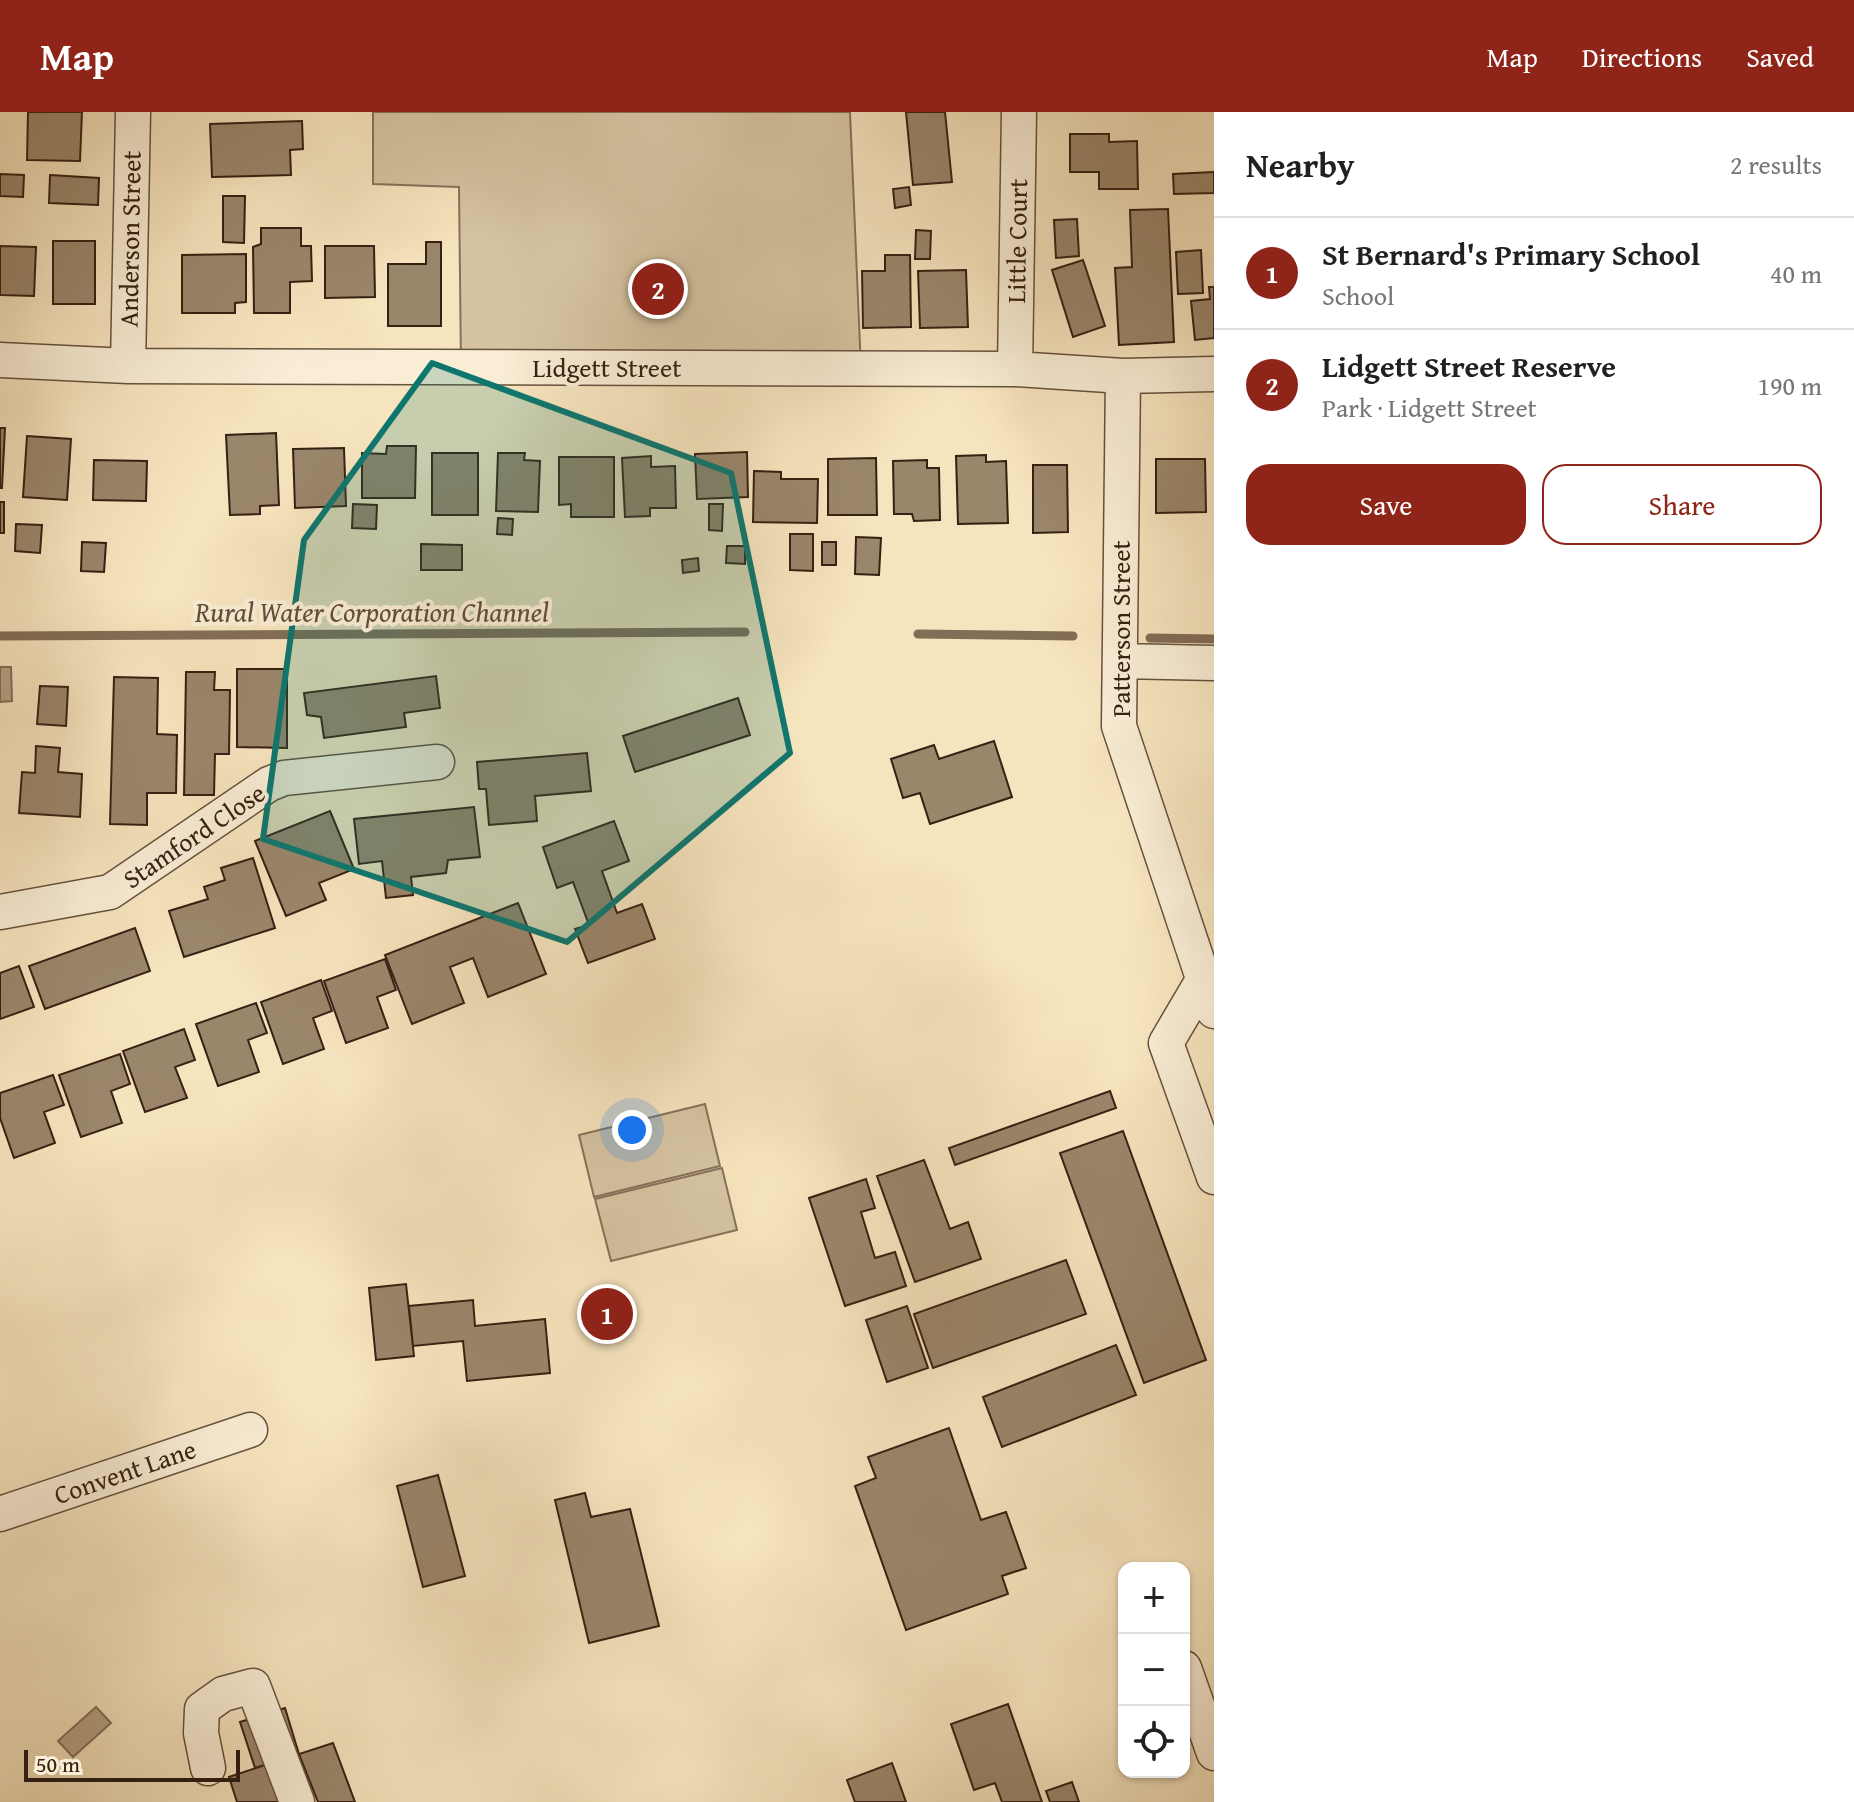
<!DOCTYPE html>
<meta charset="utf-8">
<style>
body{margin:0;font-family:"Gentium Book Plus",serif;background:#f6f6f6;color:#202124}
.controls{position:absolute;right:24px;bottom:24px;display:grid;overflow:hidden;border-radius:16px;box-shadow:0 2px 6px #0004}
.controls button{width:72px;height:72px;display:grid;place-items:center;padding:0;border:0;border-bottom:2px solid #e0e0e0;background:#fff;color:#202124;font:40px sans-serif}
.scale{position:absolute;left:24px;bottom:20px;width:216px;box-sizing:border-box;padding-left:8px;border:4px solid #362012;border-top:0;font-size:22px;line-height:28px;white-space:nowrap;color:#362012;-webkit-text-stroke:6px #f9edd5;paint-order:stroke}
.you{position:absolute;left:632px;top:1018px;width:28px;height:28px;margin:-20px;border:6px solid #fff;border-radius:50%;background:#1a73e8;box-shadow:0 0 0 12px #1a73e833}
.badge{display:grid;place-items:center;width:52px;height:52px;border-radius:50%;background:#8f2418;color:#fff;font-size:26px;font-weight:700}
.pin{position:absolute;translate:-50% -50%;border:4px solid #fff;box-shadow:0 2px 8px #0006}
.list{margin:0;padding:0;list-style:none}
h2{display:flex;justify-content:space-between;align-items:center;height:104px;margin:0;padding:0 32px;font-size:34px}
h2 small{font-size:26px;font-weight:400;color:#757577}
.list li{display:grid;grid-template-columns:52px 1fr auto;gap:24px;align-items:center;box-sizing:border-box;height:112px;padding:0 32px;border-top:2px solid #e0e0e0}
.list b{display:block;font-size:30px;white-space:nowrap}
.list p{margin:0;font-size:26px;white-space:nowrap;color:#757577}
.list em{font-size:26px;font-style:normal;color:#757577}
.actions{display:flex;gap:16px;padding:24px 32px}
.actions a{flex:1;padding:18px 0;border:2px solid #8f2418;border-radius:24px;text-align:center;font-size:28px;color:#8f2418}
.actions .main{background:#8f2418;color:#fff}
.icon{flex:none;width:44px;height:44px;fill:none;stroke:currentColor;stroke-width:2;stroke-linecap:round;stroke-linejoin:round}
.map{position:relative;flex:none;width:1214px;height:1690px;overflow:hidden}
header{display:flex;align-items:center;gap:48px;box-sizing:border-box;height:112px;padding:0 40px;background:#8f2418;color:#fff}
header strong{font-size:38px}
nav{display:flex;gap:44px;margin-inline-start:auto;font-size:28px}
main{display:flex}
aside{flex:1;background:#fff}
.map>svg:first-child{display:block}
.green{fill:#d5c3a1;stroke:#86725a;stroke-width:2}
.water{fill:#b5a184;stroke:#826d56;stroke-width:2}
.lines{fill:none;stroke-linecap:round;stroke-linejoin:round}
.stream{stroke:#826d56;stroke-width:9}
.building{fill:#9a866b;stroke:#362012;stroke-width:2}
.minor-casing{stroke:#66513d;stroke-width:37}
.minor{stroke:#f9edd5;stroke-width:34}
.marked{fill:#0f766e;fill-opacity:0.2;stroke:#0f766e;stroke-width:6;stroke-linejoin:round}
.labels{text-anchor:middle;stroke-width:8;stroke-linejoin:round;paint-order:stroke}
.street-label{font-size:26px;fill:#362012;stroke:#f9edd5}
.water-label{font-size:28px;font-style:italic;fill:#624d3a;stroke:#f9edd5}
</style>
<header>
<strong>Map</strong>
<nav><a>Map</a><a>Directions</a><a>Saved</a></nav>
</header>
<main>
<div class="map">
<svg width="1214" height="1690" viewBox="0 0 1214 1690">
<rect width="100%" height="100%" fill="#f6e4be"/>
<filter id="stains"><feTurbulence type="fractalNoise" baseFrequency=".0025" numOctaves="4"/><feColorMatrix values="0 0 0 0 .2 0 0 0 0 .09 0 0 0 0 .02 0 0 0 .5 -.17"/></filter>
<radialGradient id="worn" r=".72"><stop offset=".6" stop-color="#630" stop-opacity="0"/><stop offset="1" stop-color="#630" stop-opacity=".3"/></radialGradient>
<path class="green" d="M373,0H850L861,257L461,255L459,75L373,72Z
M705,992L720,1054L594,1085L579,1023Z
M722,1056L737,1118L611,1149L595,1087Z"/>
<path class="water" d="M0,555H11L12,589L0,590Z
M96,1595L111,1611L73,1645L58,1629Z"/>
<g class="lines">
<path class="stream" d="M918,522L1073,524
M0,524L745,520
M1150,526L1214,527"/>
</g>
<path class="building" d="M28,0H82L80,49L27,48Z
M906,0H945L952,70L913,73Z
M302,9L303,37L290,38L291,63L212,65L210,12Z
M1070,22H1109V30L1137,29L1138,77H1099V60H1070Z
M1214,60V81L1174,82L1173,62Z
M0,62L24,63L23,85L0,84Z
M50,63L99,66L98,93L49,91Z
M909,75L911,93L895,96L893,77Z
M223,84H245L244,131L223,130Z
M1168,97L1174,230L1119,233L1115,156L1132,155L1130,98Z
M1077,107L1079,144L1056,146L1054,108Z
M261,116H301V134H311L312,169L290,170V201H254L253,135L261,132Z
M916,118L931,119L930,147H915Z
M53,129H95V192H53Z
M426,130H441V214H388V152H426Z
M0,134L36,135L34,184L0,183Z
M325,134H374L375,185L325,186Z
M1201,138L1203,181L1178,182L1176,140Z
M246,142V190L235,191V201H182V143Z
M885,143H910L911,215L863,216L862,159H885Z
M1083,148L1105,214L1073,225L1052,158Z
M966,158L968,215L920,216L918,159Z
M1209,175H1214V226L1195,228L1191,189L1210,187Z
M0,316H5L2,376H0Z
M276,321L279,393L260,394V402L230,403L226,323Z
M27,324L71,327L67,388L23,385Z
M387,334H416L415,386H362V341L386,342Z
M344,336L346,394L295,396L293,337Z
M747,340L748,385L697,387L695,342Z
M432,341H478V403H432Z
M498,341H525L524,348L540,349L538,400L496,399Z
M986,343V350L1006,349L1008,411L958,412L956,344Z
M651,344V355L675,354L676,396H650V404L625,405L622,346Z
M559,345H614V405H571V392L559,393Z
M876,346L877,403H828V347Z
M1156,347H1205L1206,400L1156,401Z
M94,348L147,349L146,389L93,388Z
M927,348V356H939L940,408L914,409L912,402H894L893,349Z
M1033,353H1067L1068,420L1033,421Z
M754,359L781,360V367H818L817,411L753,410Z
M0,390H4V421H0Z
M353,392L377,393L376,417L352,416Z
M709,392H723L722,419L709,418Z
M498,406L513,407L512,423L497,422Z
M16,412L42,413L40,441L15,439Z
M790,422H813V459L790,458Z
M856,425L881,426L879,463L855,462Z
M82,430L106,431L104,460L81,459Z
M822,430H836V453H822Z
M421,432L462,433V458H421Z
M727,434H745V452L726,451Z
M698,446L699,459L683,461L682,448Z
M237,557H287V636L237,635Z
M186,560H215L214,578H230L229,642H215L214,683H184Z
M436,564L440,596L404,601L406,615L324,626L321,605L307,603L304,581Z
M114,565L158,566L157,622L177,623L176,681H147V713L110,712Z
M40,574L68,575L66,614L37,612Z
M738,586L750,623L635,660L623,624Z
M994,629L1012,685L930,712L920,681L903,686L891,647L934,633L939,647Z
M36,634L60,636L58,660L82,662L80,705L19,701L22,660L35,661Z
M587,641L591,679L535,684L537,709L489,713L486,677H479L477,650Z
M474,695L480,745L448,748L446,761L411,765L413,783L386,786L382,749L359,752L354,707Z
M330,699L354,757L319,771L326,788L286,804L255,729Z
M614,709L629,749L602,759L617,801L642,792L655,827L588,851L575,817L589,813L573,770L557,776L543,735Z
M253,746L275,816L184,845L169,799L208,787L204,775L225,768L221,756Z
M518,791L546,862L488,885L473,846L450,855L464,891L412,912L385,843Z
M135,816L150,859L45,897L29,854Z
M385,847L396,878L377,885L388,916L346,931L324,869Z
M19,854L34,895L0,907V861Z
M321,868L332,899L313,906L324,937L283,952L261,890Z
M256,891L267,921L248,928L259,960L218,974L196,912Z
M184,917L195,948L175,955L187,986L145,1000L123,939Z
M120,942L130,972L111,979L122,1011L81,1025L59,963Z
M53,963L64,993L44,1000L55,1031L14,1046L0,1006V981Z
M1110,979L1116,996L955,1053L949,1036Z
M1123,1019L1206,1248L1144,1271L1060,1041Z
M924,1048L950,1117L968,1110L981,1147L915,1170L877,1064Z
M866,1067L875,1096L861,1100L875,1146L895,1140L906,1174L845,1194L809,1086Z
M1066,1148L1086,1202L933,1256L914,1202Z
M406,1172L414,1244L376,1248L369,1176Z
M473,1188L475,1214L545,1207L550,1261L467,1269L463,1229L413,1234L409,1194Z
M907,1194L928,1256L887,1270L866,1208Z
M1116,1233L1136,1283L1002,1335L983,1285Z
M949,1316L981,1408L1006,1400L1026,1456L1002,1464L1008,1482L906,1518L855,1374L876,1366L868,1345Z
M438,1363L465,1464L423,1475L397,1374Z
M585,1381L591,1405L630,1397L659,1514L589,1531L555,1388Z
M1008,1592L1042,1690H1002L995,1671L974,1678L951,1612Z
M285,1596L299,1642L255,1656L240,1610Z
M333,1631L355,1690H318L299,1642Z
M277,1649L291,1690H237L229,1665Z
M892,1651L906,1690H855L847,1668Z
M1072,1670L1079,1690H1050L1046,1679Z"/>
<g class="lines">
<defs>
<path id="minor" d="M0,248L128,254L1015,257L1123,264L1214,262
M128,254L133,0
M1015,257L1019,0
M1123,264L1119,614L1214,899
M1120,549L1214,551
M0,800L110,780L269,672L284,666L437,650
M1203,868L1166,931L1214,1065
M0,1402L250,1318
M1184,1556L1214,1641
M208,1656L201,1621L202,1597L223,1582L253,1574L297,1690"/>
</defs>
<use href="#minor" class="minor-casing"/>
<use href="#minor" class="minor"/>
</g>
<path class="marked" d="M432,251L731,361L790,641L567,830L263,727L304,428Z"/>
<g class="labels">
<g class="street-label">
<text transform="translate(130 127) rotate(-89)" y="9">Anderson Street</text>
<text transform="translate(1017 129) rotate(-89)" y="9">Little Court</text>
<text x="607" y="265">Lidgett Street</text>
<text transform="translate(1121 517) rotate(-90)" y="9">Patterson Street</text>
<text transform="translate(194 724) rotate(-34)" y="9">Stamford Close</text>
<text transform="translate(125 1360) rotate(-19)" y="9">Convent Lane</text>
</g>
<g class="water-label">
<text x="372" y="510">Rural Water Corporation Channel</text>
</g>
</g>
<rect width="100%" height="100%" filter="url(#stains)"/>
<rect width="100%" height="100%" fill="url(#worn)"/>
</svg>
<div class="controls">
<button>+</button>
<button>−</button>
<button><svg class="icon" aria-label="locate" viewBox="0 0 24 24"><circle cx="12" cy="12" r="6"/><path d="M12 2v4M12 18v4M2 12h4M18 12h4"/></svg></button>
</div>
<div class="scale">50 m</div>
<div class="you"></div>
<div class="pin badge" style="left:607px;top:1202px">1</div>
<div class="pin badge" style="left:658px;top:177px">2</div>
</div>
<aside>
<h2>Nearby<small>2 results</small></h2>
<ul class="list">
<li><span class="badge">1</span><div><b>St Bernard's Primary School</b><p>School</p></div><em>40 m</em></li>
<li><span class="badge">2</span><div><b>Lidgett Street Reserve</b><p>Park · Lidgett Street</p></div><em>190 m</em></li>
</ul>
<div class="actions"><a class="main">Save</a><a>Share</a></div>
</aside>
</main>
